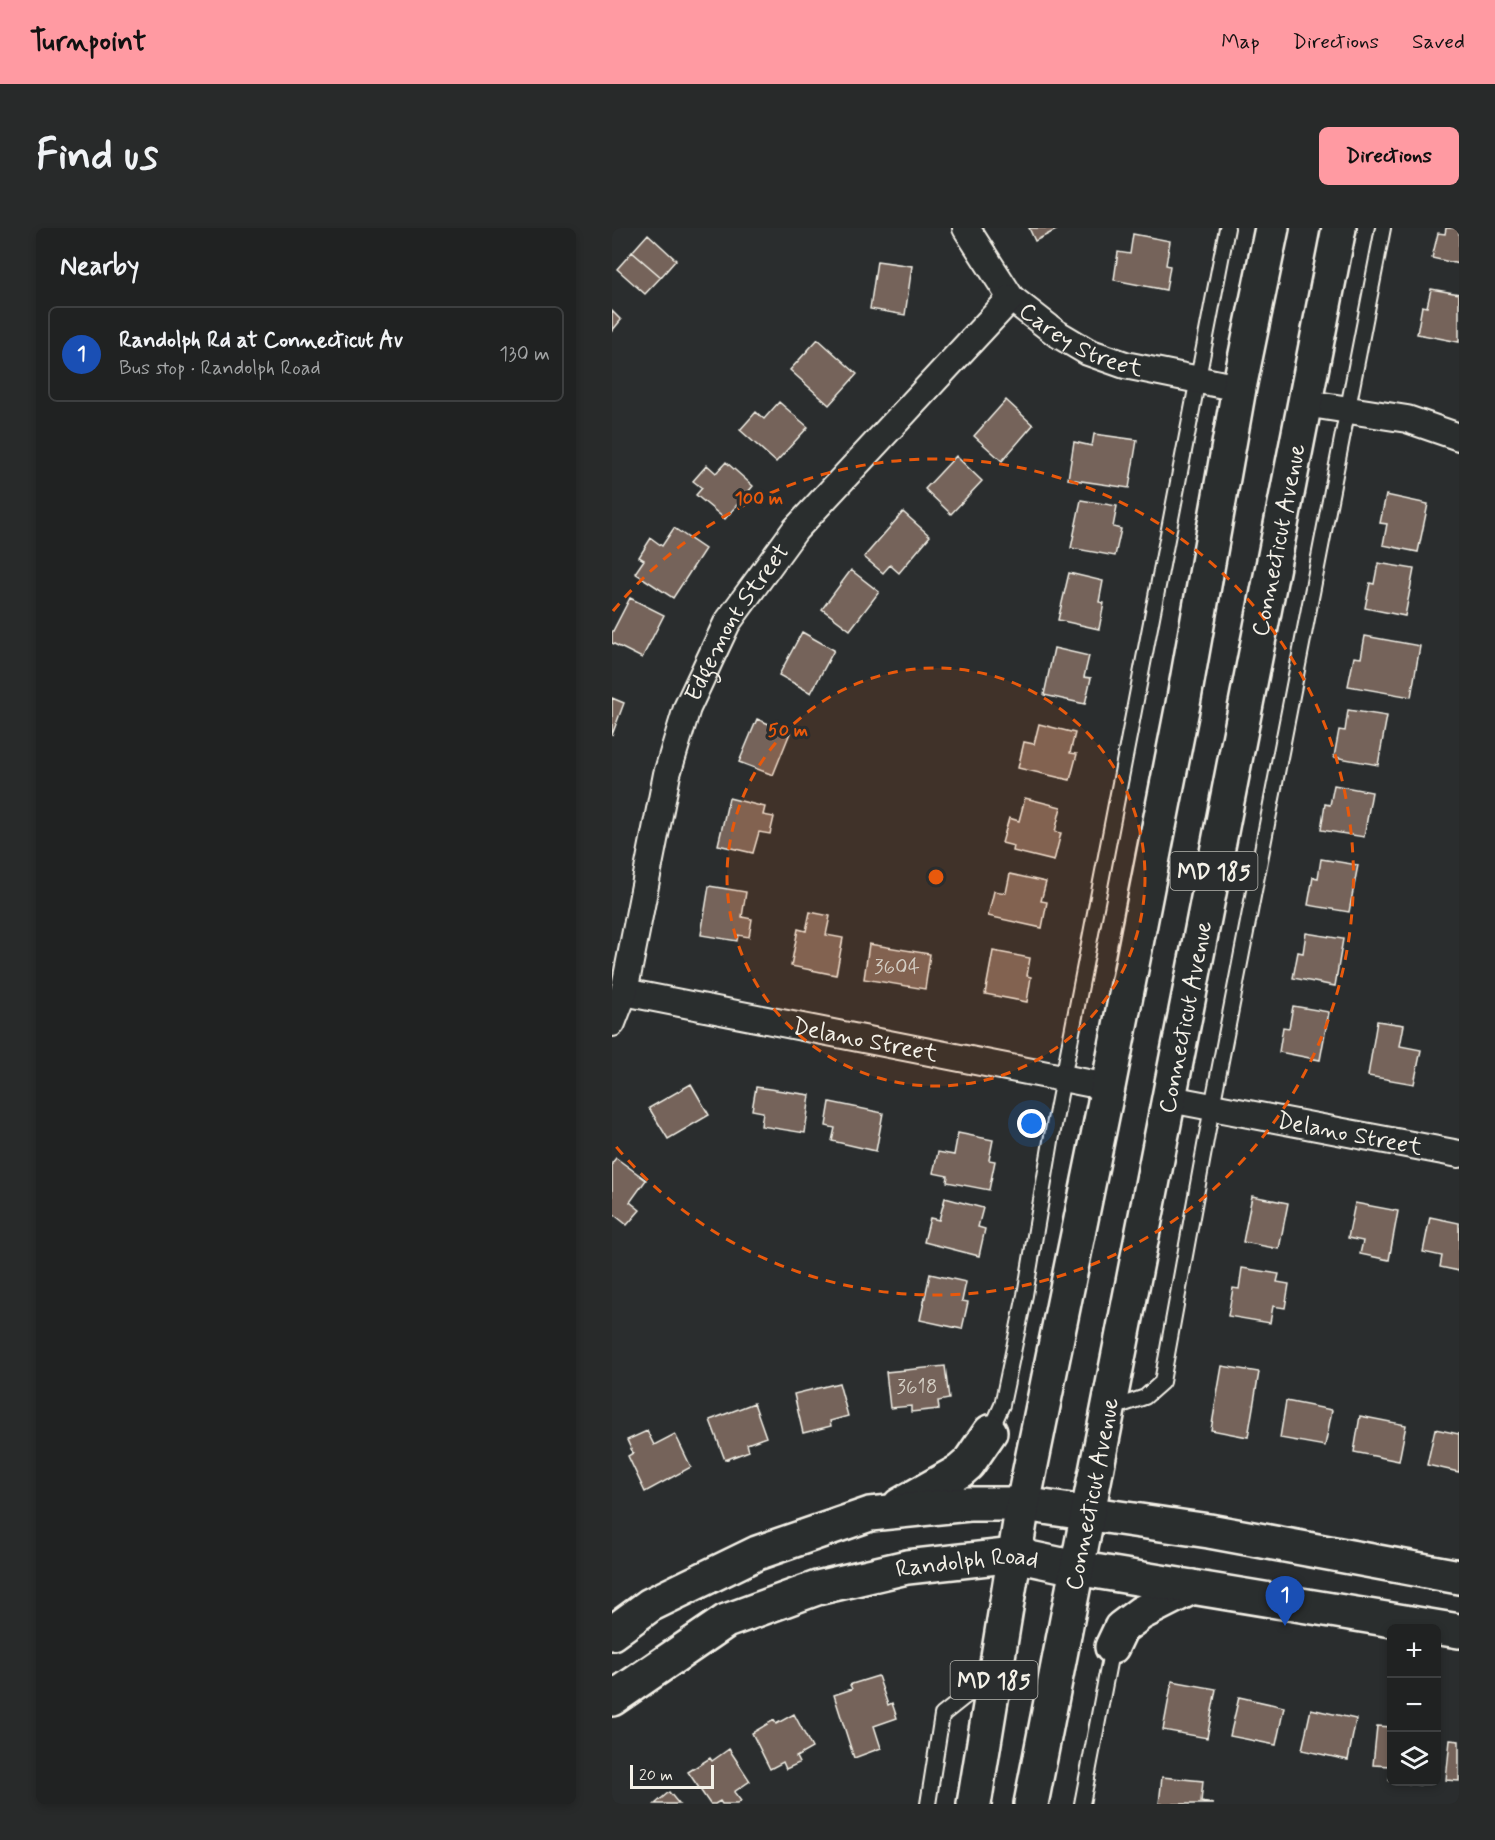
<!DOCTYPE html>
<meta charset="utf-8">
<style>
body{margin:0;font-family:Mynerve,sans-serif;background:#282a2a;color:#f1f3f6}
.controls{position:absolute;right:18px;bottom:18px;display:grid;overflow:hidden;border-radius:9px;box-shadow:0 3px 9px #0003}
.controls button{width:54px;height:54px;display:grid;place-items:center;padding:0;border:0;border-bottom:2px solid #3d3f40;background:#202222;color:#f1f3f6;font:30px sans-serif}
.scale{position:absolute;left:18px;bottom:15px;width:84px;box-sizing:border-box;padding-left:6px;border:3px solid #f4f1e8;border-top:0;font-size:16px;line-height:21px;white-space:nowrap;color:#f4f1e8;-webkit-text-stroke:4px #2a2d2e;paint-order:stroke}
.you{position:absolute;left:420px;top:896px;width:21px;height:21px;margin:-15px;border:4px solid #fff;border-radius:50%;background:#1a73e8;box-shadow:0 0 0 9px #1a73e833}
.badge{display:grid;place-items:center;width:39px;height:39px;border-radius:50%;background:#ff9aa2;color:#fff;font-size:20px;font-weight:700}
.pin{position:absolute;translate:-50% -50px;filter:drop-shadow(0 2px 3px #0008)}
.pin::after{content:'';position:absolute;top:32px;width:21px;height:18px;background:inherit;clip-path:polygon(0 0,100% 0,50% 100%)}
.list{margin:0;padding:0;list-style:none}
h2{display:flex;justify-content:space-between;align-items:center;height:78px;margin:0;padding:0 24px;font-size:26px}
h2 small{font-size:20px;font-weight:400;color:#a2a4a5}
.list li{display:grid;grid-template-columns:39px 1fr auto;gap:18px;align-items:center;box-sizing:border-box;height:96px;margin:0 12px 12px;padding:0 12px;border:2px solid #3d3f40;border-radius:9px}
.list b{display:block;font-size:22px;white-space:nowrap}
.list p{margin:0;font-size:20px;white-space:nowrap;color:#a2a4a5}
.list em{font-size:20px;font-style:normal;color:#a2a4a5}
.icon{flex:none;width:33px;height:33px;fill:none;stroke:currentColor;stroke-width:2;stroke-linecap:round;stroke-linejoin:round}
.map{position:relative;flex:none;width:847px;height:1576px;overflow:hidden;border-radius:9px}
header{display:flex;align-items:center;gap:36px;box-sizing:border-box;height:84px;padding:0 30px;background:#ff9aa2;color:#111}
header strong{font-size:28px}
nav{display:flex;gap:33px;margin-inline-start:auto;font-size:21px}
.intro{display:flex;align-items:center;justify-content:space-between;box-sizing:border-box;height:144px;padding:0 36px}
h1{margin:0;font-size:42px}
.button{padding:15px 27px;border-radius:9px;background:#ff9aa2;color:#111;font-size:21px;font-weight:700}
main{display:flex;gap:36px;padding:0 36px}
aside{flex:1;background:#202222;border-radius:9px;box-shadow:0 3px 9px #0003}
.map>svg:first-child{display:block}
.building{fill:#74645a;stroke:#f4f1e8;stroke-width:1.5}
.lines{fill:none;stroke-linecap:round;stroke-linejoin:round}
.lane-casing{stroke:#f4f1e8;stroke-width:18}
.street-casing{stroke:#f4f1e8;stroke-width:30}
.primary-casing{stroke:#f4f1e8;stroke-width:38}
.lane{stroke:#2a2d2e;stroke-width:14}
.street{stroke:#2a2d2e;stroke-width:26}
.primary{stroke:#2a2d2e;stroke-width:33}
.ring{fill:none;stroke:#e8590c;stroke-width:3;stroke-dasharray:10 8}
.labels{text-anchor:middle;stroke-width:6;stroke-linejoin:round;paint-order:stroke}
.number-label{font-size:21px;fill:#d4cec4}
.shield{fill:#2a2d2e;stroke:#b7b6b0;stroke-width:1.5}
.shield-label{font-size:22px;font-weight:bold;fill:#f4f1e8}
.street-label{font-size:24px;fill:#f4f1e8;stroke:#2a2d2e}
.centre{fill:#e8590c;stroke:#2a2d2e;stroke-width:3}
.ring-label{font-size:18px;text-anchor:middle;font-weight:bold;fill:#e8590c;stroke:#2a2d2e;stroke-width:6;stroke-linejoin:round;paint-order:stroke}
</style>
<header>
<strong>Turnpoint</strong>
<nav><a>Map</a><a>Directions</a><a>Saved</a></nav>
</header>
<div class="intro"><h1>Find us</h1><a class="button">Directions</a></div>
<main>
<aside>
<h2>Nearby<small></small></h2>
<ul class="list">
<li><span class="badge" style="background:#1a4fb4">1</span><div><b>Randolph Rd at Connecticut Av</b><p>Bus stop · Randolph Road</p></div><em>130 m</em></li>
</ul>
</aside>
<div class="map">
<svg width="847" height="1576" viewBox="0 0 847 1576">
<rect width="100%" height="100%" fill="#2a2d2e"/>
<filter id="ink" filterUnits="userSpaceOnUse"><feTurbulence type="fractalNoise" baseFrequency=".0167" numOctaves="2"/><feDisplacementMap in="SourceGraphic" scale="12" xChannelSelector="R" yChannelSelector="G"/><feConvolveMatrix kernelMatrix="1 2 1 2 8 2 1 2 1" color-interpolation-filters="sRGB"/></filter>
<g filter="url(#ink)">
<path class="building" d="M417,0H448L423,13Z
M834,0H847V36L820,30L826,5L833,6Z
M36,6L64,32L49,49L20,24Z
M521,6L558,13L554,37L558,38L554,62L502,52L506,24L518,26Z
M20,24L49,49L33,66L5,41Z
M265,33L300,38L293,87L258,81Z
M819,61L847,66V114L805,106L810,78L815,79Z
M0,83L9,92L0,103Z
M206,111L245,146L217,177L178,142Z
M394,172L421,197L390,233L362,208Z
M167,174L196,199L164,234L128,202L144,184L152,191Z
M482,206L525,212L517,260L456,251L462,214L480,218Z
M344,228L370,253L339,286L313,261Z
M114,234L141,258L113,291L84,267L90,260L81,253L95,237L104,245Z
M774,267L816,276L806,324L771,317L775,296L768,295Z
M469,272L505,278L501,299L509,301L503,328L459,320Z
M291,284L318,308L287,345L278,337L271,345L252,329Z
M62,300L93,321L61,370L23,345L32,332L27,329L39,310L50,318Z
M766,335L802,341L793,388L753,380L758,355L762,356Z
M239,342L267,364L238,402L210,381Z
M457,345L491,353L487,374L492,375L487,401L446,392Z
M18,370L52,387L30,430L0,415V405Z
M190,404L222,422L199,465L167,447Z
M753,408L808,418L799,469L736,458L742,429L749,430Z
M442,420L477,428L472,449L479,450L473,476L432,467Z
M0,470L12,475L0,507Z
M736,482L775,488L766,537L722,529L727,502L733,503Z
M145,491L178,505L161,547L127,534Z
M427,496L463,505L458,525L465,526L458,552L406,540L412,514L422,516Z
M722,557L760,564L752,609L709,602L713,576L718,577Z
M117,570L153,579L151,587L162,589L158,606L147,604L141,625L106,617Z
M413,570L449,579L443,604L449,605L442,633L401,623L402,618L390,615L397,590L407,593Z
M709,631L746,637L737,684L696,677L701,649L706,650Z
M398,646L434,654L429,673L435,674L430,700L376,688L382,663L394,665Z
M97,658L134,664L130,689L140,691L137,709L126,707L125,713L89,707Z
M198,684L218,688L214,707L231,710L224,747L179,738L186,701L194,703Z
M694,705L731,711L723,758L681,750L686,724L691,725Z
M257,716L318,726L313,761L252,751Z
M381,723L418,730L415,748L419,749L415,774L373,766Z
M681,778L717,784L708,832L667,824L671,799L677,800Z
M765,793L792,797L788,818L809,822L802,856L756,848Z
M79,856L97,887L56,911L37,880Z
M144,859L198,867L193,905L149,898L151,884L140,882Z
M218,874L271,885L264,923L220,913L223,900L214,898Z
M346,905L381,912L377,932L383,933L377,962L335,954L336,948L321,945L326,924L342,927Z
M4,930L34,952L18,974L28,982L15,997L0,985V935Z
M640,968L676,975L667,1021L631,1014Z
M333,970L371,980L366,999L373,1001L367,1028L312,1014L318,990L327,992Z
M743,975L786,983L777,1032L748,1026L751,1013L736,1010Z
M818,989L847,995V1043L828,1039L830,1028L811,1024Z
M630,1040L667,1046L665,1054L677,1056L673,1080L661,1078L658,1095L616,1088L621,1060L627,1061Z
M318,1046L354,1054L350,1073L356,1074L350,1101L308,1092Z
M333,1138L337,1171L326,1173L327,1181L299,1184V1178L278,1180L274,1144Z
M610,1138L647,1144L636,1209L599,1202Z
M227,1155L236,1188L218,1193L219,1198L191,1205L182,1166Z
M674,1173L720,1182L713,1218L668,1210Z
M142,1175L154,1209L135,1216L137,1223L113,1232L98,1192Z
M748,1188L794,1197L787,1233L742,1224Z
M823,1201L847,1206V1244L815,1237Z
M35,1203L42,1217L63,1206L79,1239L33,1264L16,1228L21,1225L15,1212Z
M266,1448L276,1477L280,1475L285,1490L262,1498L269,1520L242,1530L222,1467L240,1461L238,1457L240,1456Z
M560,1453L604,1461L595,1510L551,1502Z
M627,1469L672,1479L664,1517L618,1508Z
M699,1481L744,1491L736,1532L690,1522Z
M182,1486L200,1520L184,1529L187,1535L174,1541L171,1534L158,1541L140,1505L162,1492L164,1496Z
M765,1498L780,1499V1554H809L808,1557L777,1553L779,1538L761,1537Z
M838,1512L847,1513V1553L834,1552Z
M117,1521L138,1553L122,1564L129,1573L125,1576H110L108,1573L103,1576H98L76,1544L98,1530L100,1533Z
M550,1549L591,1553L589,1574L602,1576H547Z
M57,1564L67,1576H43Z"/>
<g class="lines">
<defs>
<path id="lane" d="M498,1181L533,1169L550,1154L600,879L771,0
M378,1204L390,1177L413,1067L439,913L615,0
M316,1576L330,1487L379,1448
M470,1576L500,1419"/>
<g id="street">
<path id="s1" d="M354,0L399,70L444,105L476,124L513,137L627,160"/>
<path d="M692,175L795,191L847,209"/>
<path id="s2" d="M12,764L496,859"/>
<path id="s3" d="M0,795L12,764L55,546L75,480L115,395L183,302L399,70"/>
<path id="s4" d="M558,871L847,926"/>
</g>
<g id="primary">
<path d="M288,1277L348,1243L356,1236L378,1204"/>
<path d="M0,1405L38,1377L145,1325L258,1286L357,1276H411L597,1303L847,1349"/>
<path d="M500,1419L509,1400L529,1385L580,1359"/>
<path id="s5" d="M0,1471L114,1393L205,1360L295,1339L403,1327L464,1340L847,1403"/>
<path d="M362,1576L411,1276L496,859L571,476L627,160L660,0"/>
<path id="s6" d="M419,1576L727,0"/>
</g>
</defs>
<use href="#lane" class="lane-casing"/>
<use href="#street" class="street-casing"/>
<use href="#primary" class="primary-casing"/>
<use href="#lane" class="lane"/>
<use href="#street" class="street"/>
<use href="#primary" class="primary"/>
</g>
</g>
<circle cx="324" cy="649" r="209" fill="#e8590c" fill-opacity=".12"/>
<g class="ring">
<circle cx="324" cy="649" r="209"/>
<path d="M1 383A418 418 0 1 1 1 915"/>
</g>
<g class="labels">
<g class="number-label">
<text x="285" y="745">3604</text>
<text x="305" y="1165">3618</text>
</g>
<g class="shield">
<rect x="558.5" y="624" width="87" height="38" rx="4.5"/>
<rect x="338.5" y="1433" width="87" height="38" rx="4.5"/>
</g>
<g class="shield-label">
<text x="602" y="651">MD 185</text>
<text x="382" y="1460">MD 185</text>
</g>
<g class="street-label">
<text dy="8" stroke="none"><textPath href="#s1" startOffset="166">Carey Street</textPath></text>
<text dy="8" stroke="none"><textPath href="#s6" startOffset="1288">Connecticut Avenue</textPath></text>
<text dy="8" stroke="none"><textPath href="#s3" startOffset="424">Edgemont Street</textPath></text>
<text dy="8" stroke="none"><textPath href="#s6" startOffset="802">Connecticut Avenue</textPath></text>
<text dy="8" stroke="none"><textPath href="#s2" startOffset="246">Delano Street</textPath></text>
<text dy="8" stroke="none"><textPath href="#s4" startOffset="183">Delano Street</textPath></text>
<text dy="8" stroke="none"><textPath href="#s6" startOffset="316">Connecticut Avenue</textPath></text>
<text dy="8" stroke="none"><textPath href="#s5" startOffset="388">Randolph Road</textPath></text>
</g>
</g>
<circle cx="324" cy="649" r="9" class="centre"/>
<g class="ring-label">
<text x="147" y="276">100 m</text>
<text x="176" y="508">50 m</text>
</g>
</svg>
<div class="controls">
<button>+</button>
<button>−</button>
<button><svg class="icon" aria-label="layers" viewBox="0 0 24 24"><path d="M12 4l9 5-9 5-9-5zM3 14l9 5 9-5"/></svg></button>
</div>
<div class="scale">20 m</div>
<div class="you"></div>
<div class="pin badge" style="left:673px;top:1398px;background:#1a4fb4">1</div>
</div>
</main>
